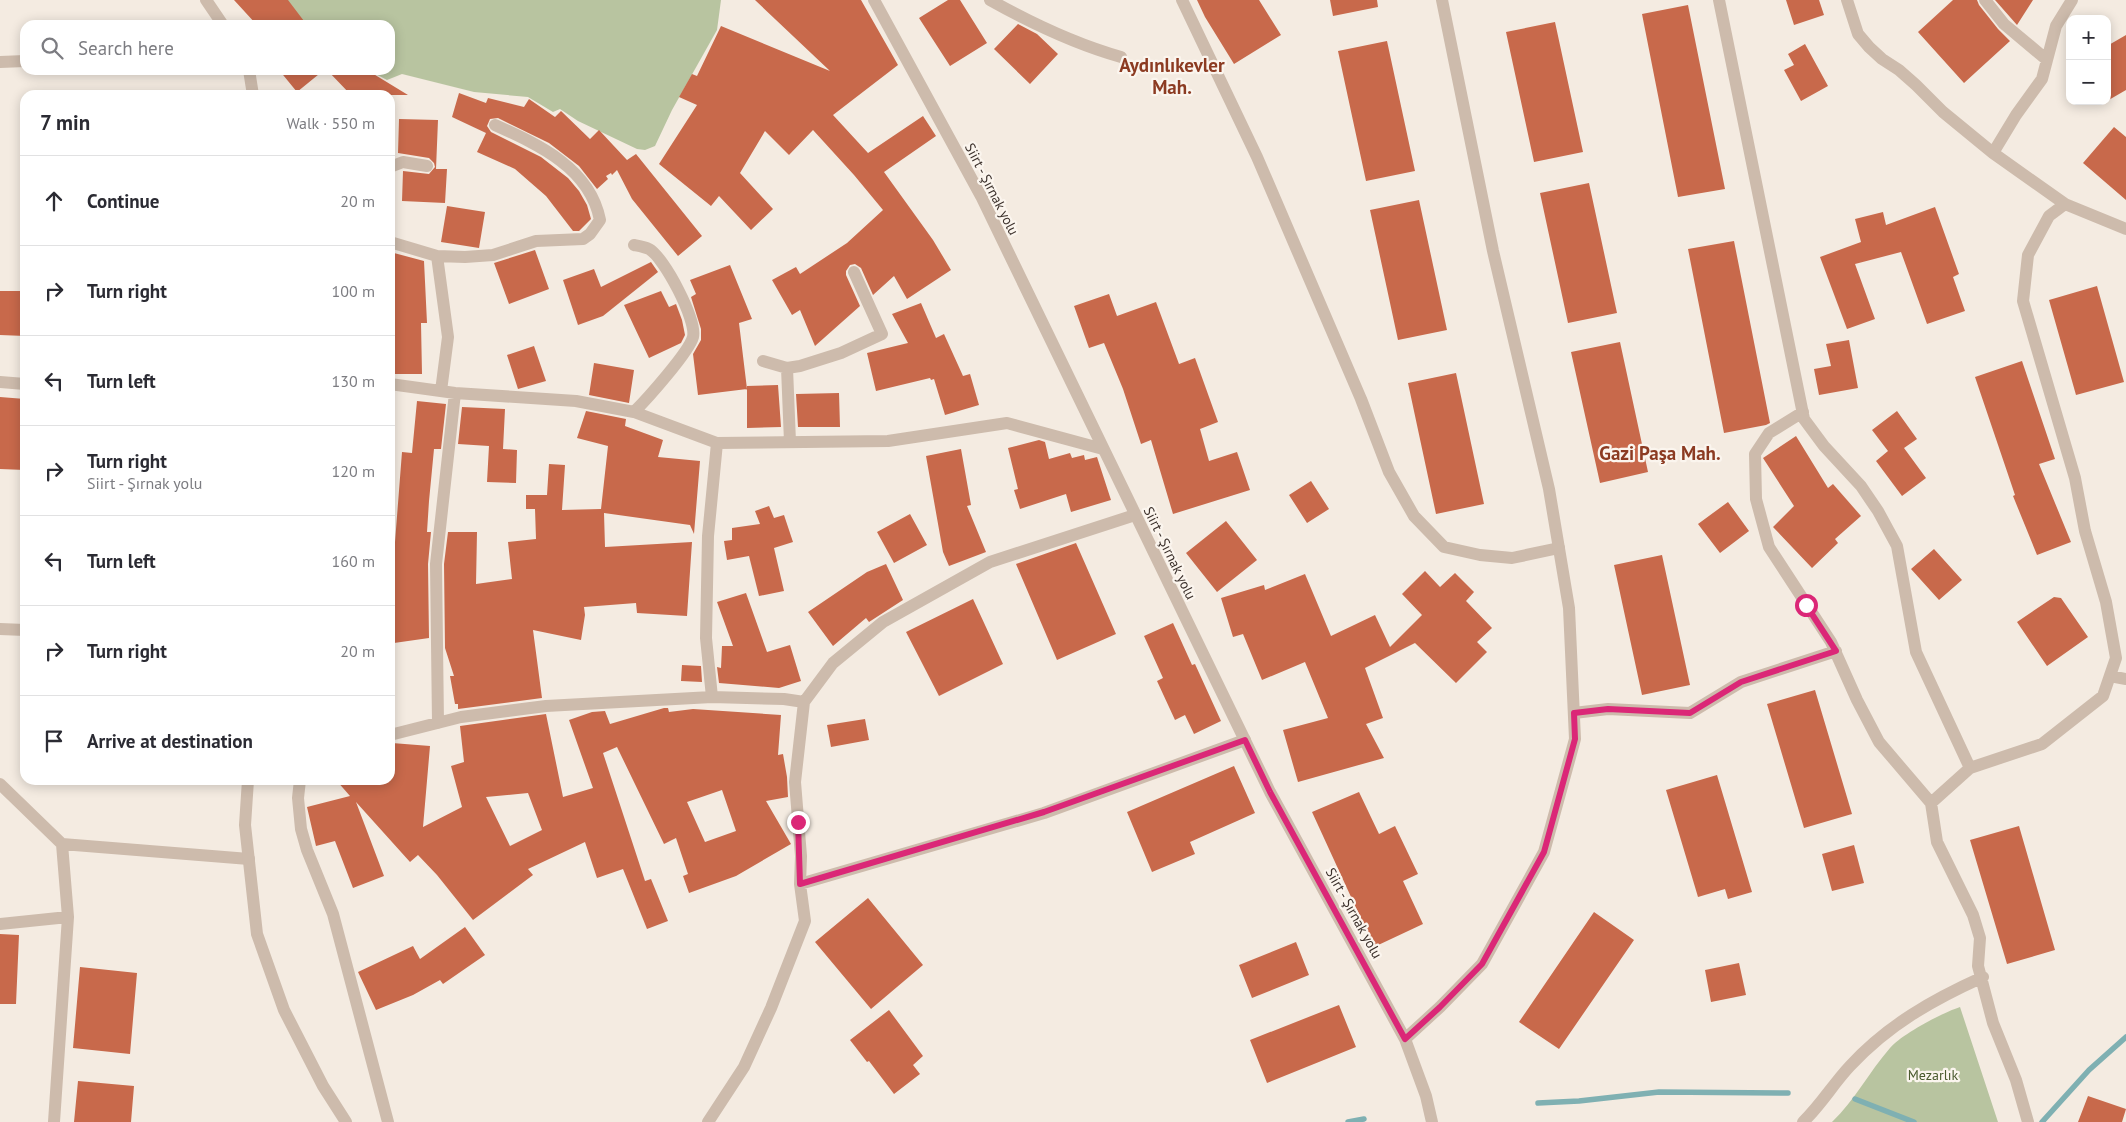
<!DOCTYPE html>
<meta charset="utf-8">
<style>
body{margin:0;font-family:"PT Sans",sans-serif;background:#f7f7f7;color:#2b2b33}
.controls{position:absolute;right:15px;top:15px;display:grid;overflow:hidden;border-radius:10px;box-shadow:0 2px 12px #0003}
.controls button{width:45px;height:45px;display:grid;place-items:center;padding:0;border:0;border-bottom:1px solid #e1e1e2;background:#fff;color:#2b2b33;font:25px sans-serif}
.stop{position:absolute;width:15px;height:15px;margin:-11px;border:4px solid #db2777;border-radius:50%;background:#fff}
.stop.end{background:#db2777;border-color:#fff;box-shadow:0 1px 5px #0008}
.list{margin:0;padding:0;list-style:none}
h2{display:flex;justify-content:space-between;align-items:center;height:65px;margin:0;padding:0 20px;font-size:21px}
h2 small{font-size:16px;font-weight:400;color:#7c7c81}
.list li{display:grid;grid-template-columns:32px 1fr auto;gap:15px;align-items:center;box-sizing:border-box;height:90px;padding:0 20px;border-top:1px solid #e1e1e2}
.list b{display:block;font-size:19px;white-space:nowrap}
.list p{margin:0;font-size:16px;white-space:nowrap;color:#7c7c81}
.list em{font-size:16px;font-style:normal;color:#7c7c81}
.icon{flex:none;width:28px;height:28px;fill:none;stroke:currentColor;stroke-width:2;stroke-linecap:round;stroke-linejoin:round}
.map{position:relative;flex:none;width:2126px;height:1122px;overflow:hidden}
.search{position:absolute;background:#fff;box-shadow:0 2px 12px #0003;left:20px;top:20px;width:375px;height:55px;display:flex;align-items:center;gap:12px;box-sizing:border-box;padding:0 18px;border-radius:15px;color:#7c7c81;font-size:19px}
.panel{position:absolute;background:#fff;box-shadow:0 2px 12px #0003;left:20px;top:90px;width:375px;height:695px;border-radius:15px}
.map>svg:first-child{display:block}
.green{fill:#b8c4a0}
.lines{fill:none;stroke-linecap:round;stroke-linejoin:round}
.stream{stroke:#7fb0b2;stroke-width:5.5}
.building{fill:#c8694b;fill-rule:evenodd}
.minor{stroke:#cdbbac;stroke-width:12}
.tertiary{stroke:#cdbbac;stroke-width:12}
.route{stroke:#db2777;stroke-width:6}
.labels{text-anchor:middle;stroke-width:4.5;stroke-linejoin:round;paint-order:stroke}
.street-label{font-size:14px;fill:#3b302b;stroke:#fbf5ee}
.park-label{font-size:14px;fill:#4a5a2e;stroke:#fbf5ee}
.district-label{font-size:19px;font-weight:bold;fill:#8c3b22;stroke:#fbf5ee}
</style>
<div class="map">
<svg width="2126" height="1122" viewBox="0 0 2126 1122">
<rect width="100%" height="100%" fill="#f4ebe1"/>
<path class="green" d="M283,0H721L717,30L672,110L655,146L645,150L637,149L578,121L560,109L553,112L528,97L474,92L402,74L387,80L368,70H390V25H302Z
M1960,1007L1998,1122H1832C1855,1100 1869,1072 1890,1048C1902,1034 1942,1013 1960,1007Z"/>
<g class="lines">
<path class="stream" d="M1855,1099L1914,1122
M1538,1103L1579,1101L1659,1092L1788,1093
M1348,1122L1364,1119
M2042,1122L2089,1070L2126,1037"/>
</g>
<path class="building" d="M234,0H288L307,25H257Z
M755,0H861L898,65L833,115L868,153L923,116L936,136L884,172L933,240L951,270L907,299L894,276L873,295L861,268L855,264L850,265L846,271V275L860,306L815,346L800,310L792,315L772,280L796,267L800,274L847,243L883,210L854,175L813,130L789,155L765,131L740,173L773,209L751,230L719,196L711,206L659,164L697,105L679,97L692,74L697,76L721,26L830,71Z
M948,0H960L987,43L950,66L919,18Z
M1197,0H1259L1281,35L1234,64L1205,17Z
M1330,0H1377L1378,7L1333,16Z
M1786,0H1819L1824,15L1794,25Z
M1953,0H1977L1979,5L1998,29L2010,41L1964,83L1918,32Z
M1995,0H2033L2017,25Z
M1688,5L1725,189L1678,197L1642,14Z
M1555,22L1583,152L1534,162L1506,32Z
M1018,24L1037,34L1058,54L1030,84L994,49Z
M2126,35V90L2107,101V46Z
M1387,41L1415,171L1366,181L1338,51Z
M1805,44L1828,86L1801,101L1784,70L1794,65L1788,54Z
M279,70H324L297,92Z
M327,70H367L408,95H351Z
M459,93L486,103L488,98L524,107L529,99L555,117L561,111L590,139L599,130L627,160L636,154L702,236L678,256L632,199L617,170L612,175L611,173L606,176L608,179L597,189L579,166L549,143L498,118L490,119L487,126L491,132L541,157L568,178L579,191L587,205L591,219L579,231H573L546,196L515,169L477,152L486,133L452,117Z
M399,119L438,120L436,169H447L445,203L402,201L403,171L429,174L435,167L434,163L429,158L398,153Z
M2114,127L2126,137V200L2083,163Z
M1589,183L1617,313L1568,323L1540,193Z
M1419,200L1447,330L1398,340L1370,210Z
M447,206L485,212L479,248L441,242Z
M1935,207L1959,274L1953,277L1965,311L1927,324L1901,252L1855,264L1875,319L1847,329L1820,257L1861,242L1855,219L1883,212L1886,225Z
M1734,241L1770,423L1766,425L1724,433L1688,249Z
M535,250L549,289L509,304L494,263Z
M394,253L424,261L427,323H421L422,374H390V287H394Z
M651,262L658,272L603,316L578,325L563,280L594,269L601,287Z
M730,265L752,319L739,323L747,389L698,395L693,354L701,340V329L691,297L696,294L690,280Z
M2097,286L2124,382L2076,395L2049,300Z
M0,291H25V336L0,335Z
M661,291L669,307L676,304L682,320L685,335L681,343L649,358L624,305Z
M1109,294L1117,316L1156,302L1179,364L1195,358L1218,422L1200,429L1209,461L1237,452L1250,490L1173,514L1151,440L1141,444L1123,389L1104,343L1089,348L1074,306Z
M921,303L936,338L944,334L963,376L970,374L979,405L945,415L934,379L931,380L930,378L876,391L867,353L908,343L892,314Z
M1849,340L1858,388L1819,395L1814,369L1831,366L1826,344Z
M1620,342L1648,472L1600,483L1571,352Z
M534,346L546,381L518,389L507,355Z
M2022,361L2055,459L2039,464L2071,542L2037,555L2013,496L2015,495L1975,377Z
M594,363L634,370L629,403L589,395Z
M1456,373L1484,504L1436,514L1408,383Z
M778,385L781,427L747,428V386Z
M839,393L840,427H798L796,394Z
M0,397L25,399V470L0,469Z
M417,401L446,404L441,449H434L429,501L427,532H431L428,564L429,638L394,643L390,619L391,555H394L402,452L412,453Z
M462,407L505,409L503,449L517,450L516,483L487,482L489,446L458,444Z
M586,411L626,419L625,426L663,440L658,457L700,461L694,534L690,525L604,513L605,547L692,542L687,616L637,613L636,603L584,607L585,615L581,640L533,630L542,698L458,709V704H455L450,676H454L445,648L444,564L448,532H477L476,584L512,579L508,542L536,539L535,509H526V495H547L549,464L565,465L562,510L601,509L608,446L577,438Z
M1897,411L1917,439L1904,448L1926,478L1902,496L1876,461L1888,451L1872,430Z
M1796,436L1828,488L1833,484L1861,516L1835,539L1838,543L1812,568L1773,527L1794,506L1763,458Z
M1039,440L1045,442L1049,459L1070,453L1072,458L1084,455L1085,460L1097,457L1111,500L1071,512L1066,494L1020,509L1014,490L1018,489L1008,448Z
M961,449L971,505L967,506L986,552L949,566L943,552L926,456Z
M1311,481L1329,509L1307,523L1289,495Z
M1728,502L1749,531L1720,553L1698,524Z
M769,506L774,518L784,515L793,542L774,548L784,591L759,596L749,556L727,560L724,541L732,540V528L760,524L755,511Z
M910,514L927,545L894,563L877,532Z
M1226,521L1257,560L1217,592L1186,553Z
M1076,543L1116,634L1057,660L1016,564Z
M1934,549L1962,580L1939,600L1911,569Z
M1662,555L1690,685L1642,695L1614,565Z
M886,564L903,600L869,622L866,618L833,646L808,612L867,572Z
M1425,571L1440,587L1455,573L1474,592L1466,601L1492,628L1477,642L1487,652L1456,683L1415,643L1365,668L1383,718L1366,724L1384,758L1298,782L1283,730L1328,718L1305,662L1262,680L1243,634L1233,637L1221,598L1264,585L1265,590L1305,574L1331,636L1375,615L1390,647L1422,615L1402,594Z
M746,593L767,652L790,645L801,681L779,688L719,683L717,667L721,668L722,646H733L717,602Z
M2054,597L2061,598L2088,637L2047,666L2017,622Z
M973,599L1003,664L939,696L906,632Z
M1173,623L1192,665L1195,664L1221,721L1194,734L1185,715L1175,720L1157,681L1163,678L1144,636Z
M682,665L701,666L702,682L681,681Z
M1815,690L1852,814L1804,828L1767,704Z
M664,708H668L669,712L693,709L781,715L778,755L783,754L787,777L788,797L766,801L791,844L736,876L689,893L683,876L688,874L676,838L664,844L617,747L603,753L645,881L651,879L668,921L647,929L623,869L597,878L585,842L528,869L533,875L473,920L437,875L418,855L410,862L356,802L384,876L353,888L335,841L316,846L307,807L350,796L336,780H390L392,743L430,746L423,827L462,807L451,766L464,762L460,726L546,714L563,797L593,788L569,720L592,712L605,711L610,724ZM722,790L736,831L705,842L687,802ZM528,793L542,830L510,846L486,797Z
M865,719L869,740L831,747L827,725Z
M1234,766L1255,813L1190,842L1195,854L1152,872L1127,812Z
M1717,775L1752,892L1728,899L1725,889L1698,897L1666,790Z
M1359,792L1379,834L1395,826L1418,874L1403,881L1423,924L1374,947L1312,812Z
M2019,826L2055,950L2007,964L1970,840Z
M1854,845L1864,883L1832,891L1822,854Z
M868,898L923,965L871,1009L815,942Z
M1594,912L1634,940L1559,1049L1519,1022Z
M465,927L485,955L443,984L440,980L413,995L376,1010L358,972L413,946L420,959Z
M0,934L19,935L16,1004H0Z
M1296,942L1309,975L1252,998L1239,965Z
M1739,963L1746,995L1711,1002L1705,970Z
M80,967L137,973L130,1054L73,1048Z
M1339,1005L1356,1047L1267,1083L1250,1040Z
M889,1010L923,1056L913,1065L920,1074L894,1094L869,1061L867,1062L850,1040Z
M78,1081L134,1086L131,1122H74Z
M2088,1096L2126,1109L2122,1122H2078Z"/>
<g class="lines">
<path class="minor" d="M990,0C1031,23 1075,44 1121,57
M1182,0L1257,157L1361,399L1389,472L1414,516L1444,547L1480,555L1512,558L1559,548
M1719,0L1804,419L1824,446L1861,486L1878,511L1897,546L1916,652L1970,768
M1847,0L1858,34L1869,47L1882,59L1899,70L1916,85L1943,112L1993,153L2065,204L2126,229
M1985,0L2004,24L2047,60
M0,62L25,61
M1993,153L2016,115L2042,79L2056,26L2072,0
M390,167L403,162L427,166
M390,242L437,256L465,257L493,255L536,241L583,239L590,234L600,220C590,168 539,145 495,125
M437,256L448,337L441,391
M763,361L787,368L800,366L841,353L882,334L854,272
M787,368L790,442
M0,382L25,384
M390,384L455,393L576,401L634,412L717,443L888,441L1007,423L1103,449
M634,412C647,399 689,352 693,337C697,320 664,257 649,249C645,247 639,246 634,245
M1803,412L1769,433L1755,454L1756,499L1769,547L1831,642L1857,700L1879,742L1931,803L1937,842L1973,915L1980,938L1978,966L1993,1023L2016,1080L2028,1122
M0,629L25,630
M2110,676L2126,679
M712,697L706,638L708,536L717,443
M804,702L833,663L883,622L990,562L1135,515
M1574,713L1608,709L1690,713L1741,682L1836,651
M438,723L436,564L455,393
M390,735L461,717L546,706L712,697L784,699L804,702L795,782L801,856L800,884L805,921L771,1008L744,1067L708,1122
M300,780L298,798L301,829L307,850L333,914L388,1122
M0,784L62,844L249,859
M1931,803L1970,768L2042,744L2103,696L2116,658L2106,602L2085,531L2075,478L2023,301L2028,255L2049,216L2065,204
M800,884L1044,813L1245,740
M0,924L68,917
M54,1122L68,917L62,844
M1803,1122C1821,1105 1833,1084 1850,1066C1888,1025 1932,1000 1983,977"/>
<path class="tertiary" d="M206,0L223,25
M874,0L981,196L1270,792L1405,1039L1426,1096L1432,1122
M249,70L253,95
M248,780L245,825L257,934L284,1010L323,1086L346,1122
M1405,1039L1440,1007L1482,964L1544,852L1575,739L1569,608L1549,489L1493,251L1442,0"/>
</g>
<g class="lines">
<path class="route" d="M798,822L800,884L1044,812L1245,740L1270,792L1405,1039L1440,1007L1482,964L1544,852L1575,739L1574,713L1608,709L1690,713L1741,682L1836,651L1806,605"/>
</g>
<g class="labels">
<g class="street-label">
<text transform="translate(992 189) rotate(63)" y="5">Siirt - Şırnak yolu</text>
<text transform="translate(1170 553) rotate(64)" y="5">Siirt - Şırnak yolu</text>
<text transform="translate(1354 913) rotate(61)" y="5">Siirt - Şırnak yolu</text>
</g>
<g class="park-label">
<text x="1933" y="1080">Mezarlık</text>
</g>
<g class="district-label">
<text x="1172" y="72">Aydınlıkevler<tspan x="1172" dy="22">Mah.</tspan></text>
<text x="1660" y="460">Gazi Paşa Mah.</text>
</g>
</g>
</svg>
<div class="controls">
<button>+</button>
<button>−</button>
</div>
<div class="stop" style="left:1806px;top:605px"></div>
<div class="stop end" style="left:798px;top:822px"></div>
<div class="search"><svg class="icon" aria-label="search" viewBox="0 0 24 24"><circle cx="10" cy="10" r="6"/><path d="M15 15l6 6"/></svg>Search here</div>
<section class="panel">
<h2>7 min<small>Walk · 550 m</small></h2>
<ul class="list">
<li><svg class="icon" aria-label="ahead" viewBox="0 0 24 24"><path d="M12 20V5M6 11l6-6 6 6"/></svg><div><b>Continue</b></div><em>20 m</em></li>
<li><svg class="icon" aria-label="right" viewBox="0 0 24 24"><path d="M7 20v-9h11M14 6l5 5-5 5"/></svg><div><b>Turn right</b></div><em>100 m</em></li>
<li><svg class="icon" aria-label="left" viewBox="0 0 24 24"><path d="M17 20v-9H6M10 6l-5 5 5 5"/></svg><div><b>Turn left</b></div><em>130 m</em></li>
<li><svg class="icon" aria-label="right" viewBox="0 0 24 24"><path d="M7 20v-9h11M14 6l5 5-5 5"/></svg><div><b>Turn right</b><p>Siirt - Şırnak yolu</p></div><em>120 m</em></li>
<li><svg class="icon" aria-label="left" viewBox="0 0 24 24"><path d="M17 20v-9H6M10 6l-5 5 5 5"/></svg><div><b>Turn left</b></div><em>160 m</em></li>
<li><svg class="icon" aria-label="right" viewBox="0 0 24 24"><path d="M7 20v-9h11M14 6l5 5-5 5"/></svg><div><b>Turn right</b></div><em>20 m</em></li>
<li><svg class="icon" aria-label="arrive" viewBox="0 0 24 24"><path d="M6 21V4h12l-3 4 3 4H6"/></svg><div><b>Arrive at destination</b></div></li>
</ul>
</section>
</div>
